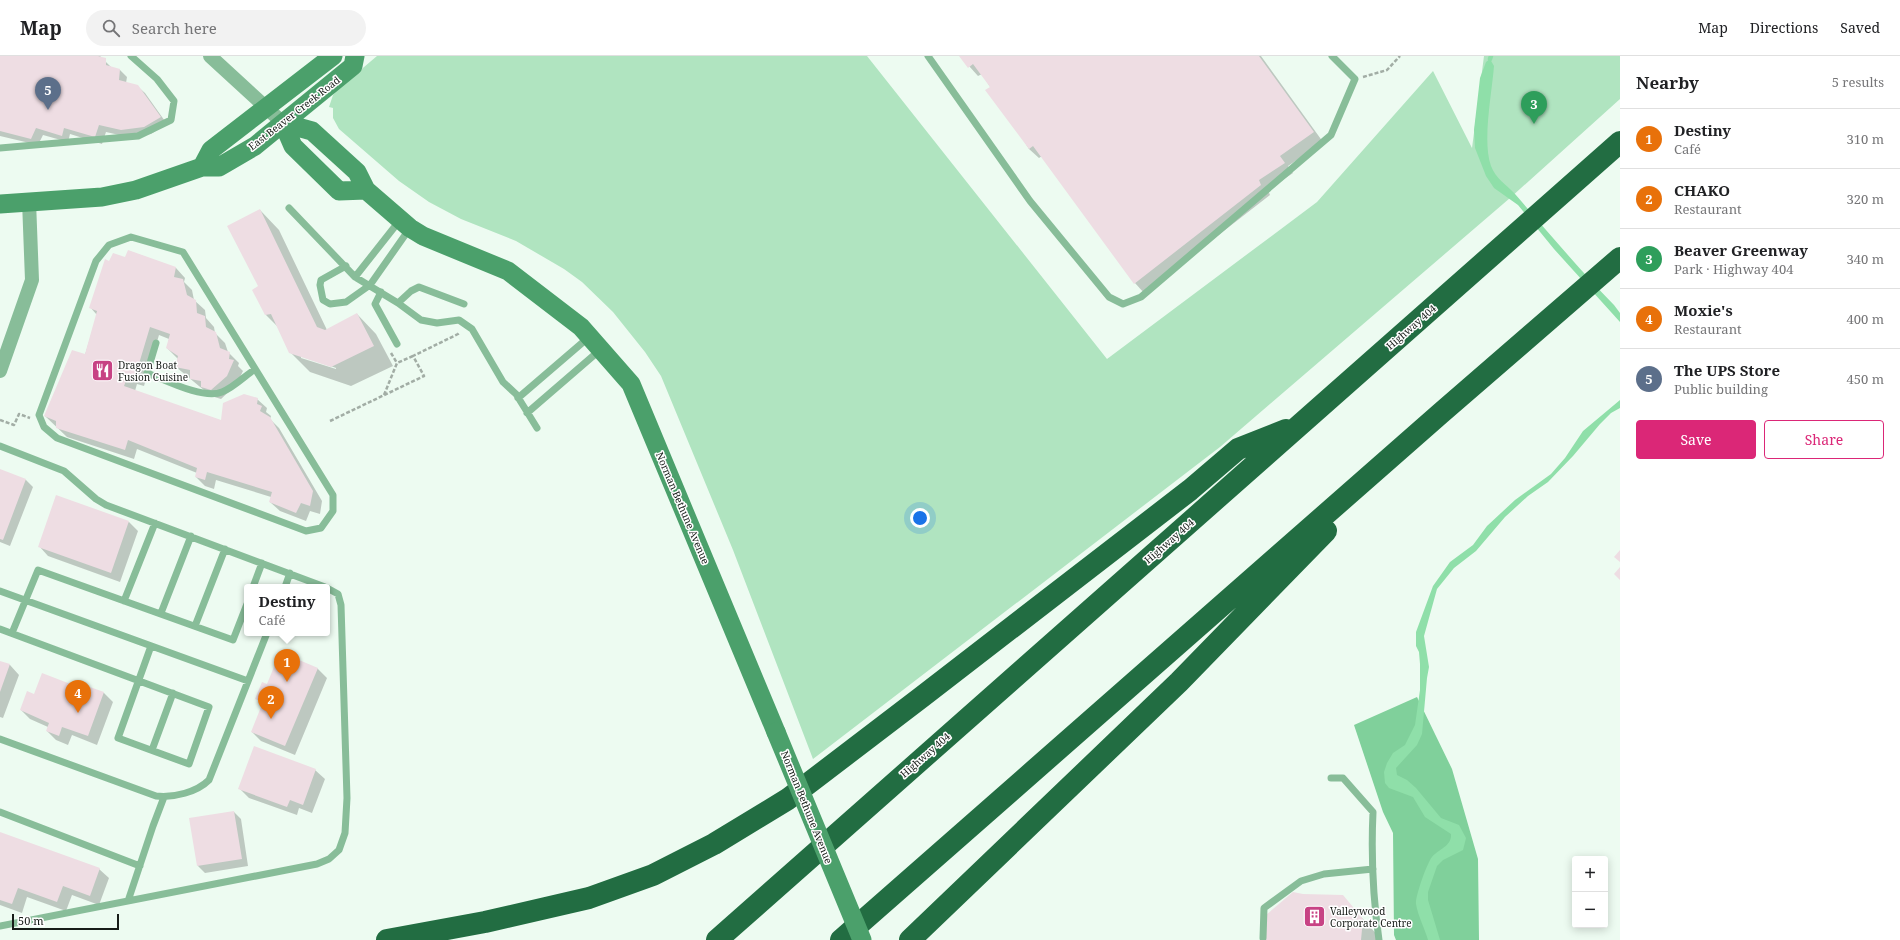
<!DOCTYPE html>
<meta charset="utf-8">
<style>
body{margin:0;font-family:"Noto Serif",serif;background:#f2f2f2;color:#202124}
.controls{position:absolute;right:12px;bottom:12px;display:grid;overflow:hidden;border-radius:4px;box-shadow:0 2px 10px #0003}
.controls button{width:36px;height:36px;display:grid;place-items:center;padding:0;border:0;border-bottom:1px solid #e0e0e0;background:#fff;color:#202124;font:20px sans-serif}
.scale{position:absolute;left:12px;bottom:10px;width:107px;box-sizing:border-box;padding-left:4px;border:2px solid #171c18;border-top:0;font-size:11px;line-height:14px;white-space:nowrap;color:#171c18;-webkit-text-stroke:3px #fff;paint-order:stroke}
.you{position:absolute;left:920px;top:462px;width:14px;height:14px;margin:-10px;border:3px solid #fff;border-radius:50%;background:#1a73e8;box-shadow:0 0 0 6px #1a73e833}
.badge{display:grid;place-items:center;width:26px;height:26px;border-radius:50%;background:#db2777;color:#fff;font-size:13px;font-weight:700}
.pin{position:absolute;translate:-50% -33px;filter:drop-shadow(0 1px 2px #0008)}
.pin::after{content:'';position:absolute;top:21px;width:14px;height:12px;background:inherit;clip-path:polygon(0 0,100% 0,50% 100%)}
.popup{position:absolute;left:244px;top:528px;width:86px;height:52px;box-sizing:border-box;display:grid;place-content:center;border-radius:4px;background:#fff;filter:drop-shadow(0 1px 3px #0005);font-size:13px;white-space:nowrap;color:#757577}
.popup b{font-size:15px;color:#202124}
.popup::after{content:'';position:absolute;left:50%;top:100%;margin-left:-8px;border:8px solid transparent;border-top-color:#fff}
.list{margin:0;padding:0;list-style:none}
h2{display:flex;justify-content:space-between;align-items:center;height:52px;margin:0;padding:0 16px;font-size:17px}
h2 small{font-size:13px;font-weight:400;color:#757577}
.list li{display:grid;grid-template-columns:26px 1fr auto;gap:12px;align-items:center;box-sizing:border-box;height:60px;padding:0 16px;border-top:1px solid #e0e0e0}
.list b{display:block;font-size:15px;white-space:nowrap}
.list p{margin:0;font-size:13px;white-space:nowrap;color:#757577}
.list em{font-size:13px;font-style:normal;color:#757577}
.actions{display:flex;gap:8px;padding:12px 16px}
.actions a{flex:1;padding:9px 0;border:1px solid #db2777;border-radius:4px;text-align:center;font-size:14px;color:#db2777}
.actions .main{background:#db2777;color:#fff}
.icon{flex:none;width:22px;height:22px;fill:none;stroke:currentColor;stroke-width:2;stroke-linecap:round;stroke-linejoin:round}
.map{position:relative;flex:none;width:1620px;height:884px;overflow:hidden}
header{display:flex;align-items:center;gap:24px;box-sizing:border-box;height:56px;padding:0 20px;background:#fff;border-bottom:1px solid #e0e0e0}
header strong{font-size:19px}
nav{display:flex;gap:22px;margin-inline-start:auto;font-size:14px}
.search{width:280px;height:36px;background:#f2f2f2;display:flex;align-items:center;gap:10px;box-sizing:border-box;padding:0 14px;border-radius:22px;color:#757577;font-size:15px}
main{display:flex}
aside{flex:1;background:#fff}
.map>svg:first-child{display:block}
.green{fill:#b0e4c0}
.forest{fill:#80d09b}
.water{fill:#8fdfa9}
.shadow{fill:#0003;fill-rule:evenodd}
.lines{fill:none;stroke-linecap:round;stroke-linejoin:round}
.stream{stroke:#8fdfa9;stroke-width:4.5}
.building{fill:#eedde3}
.path{stroke:#a2ada5;stroke-width:2.5;stroke-dasharray:4 2;stroke-linecap:butt}
.lane{stroke:#88bd99;stroke-width:7}
.street{stroke:#88bd99;stroke-width:14}
.secondary{stroke:#4ba06b;stroke-width:19}
.highway{stroke:#226d42;stroke-width:22}
.secondary-bridge{stroke:#4ba06b;stroke-width:19}
.labels{text-anchor:middle;stroke-width:3;stroke-linejoin:round;paint-order:stroke}
.street-label{font-size:10px;fill:#171c18;stroke:#fff}
.poi-label{font-size:10px;fill:#171c18;stroke:#fff;text-anchor:start}
</style>
<header>
<strong>Map</strong>
<div class="search"><svg class="icon" aria-label="search" viewBox="0 0 24 24"><circle cx="10" cy="10" r="6"/><path d="M15 15l6 6"/></svg>Search here</div>
<nav><a>Map</a><a>Directions</a><a>Saved</a></nav>
</header>
<main>
<div class="map">
<svg width="1620" height="884" viewBox="0 0 1620 884">
<rect width="100%" height="100%" fill="#edfbf1"/>
<path class="green" d="M377,0H867L1107,303L1317,146L1433,15L1472,92L1484,0H1620V43L1510,142L1220,391L813,703L733,494L661,320L645,296L613,256L582,226L564,213L516,185L461,163L429,146L399,125L339,73L333,62V52L329,51L333,39L337,34Z"/>
<path class="forest" d="M1417,641L1452,713L1478,803L1479,884H1396L1394,879L1393,777L1383,756L1354,669Z"/>
<path class="water" d="M1490,3L1494,10C1492,37 1482,85 1491,110C1496,123 1506,128 1515,138C1547,175 1579,213 1614,249L1620,257V266L1554,193L1518,149L1494,132L1486,120L1475,92L1474,74L1480,22L1486,6Z
M1620,344V352L1611,357L1600,368L1573,400L1548,426L1528,440L1505,461L1476,495L1454,512L1437,533L1424,580L1429,611L1427,622L1422,678L1417,689L1396,712L1397,719L1407,724L1416,732L1441,762L1459,769L1466,782L1463,794L1443,804L1437,810L1428,836V844L1440,884H1428C1425,873 1418,860 1416,848C1415,841 1427,807 1432,801C1439,793 1452,790 1451,778L1425,761L1413,741L1389,732L1385,727L1384,716L1387,707L1393,697L1405,689L1415,669L1420,634V608L1419,596L1416,590V576L1433,530L1450,506L1473,489L1487,470L1515,444L1551,418L1565,402L1583,375Z"/>
<path class="shadow" d="M0,0H100L112,12L120,14L127,21L126,27L137,30L145,37L167,68L151,78L128,81L106,76L102,88L70,78L68,86L43,79L38,89L0,80Z
M960,0H1261L1323,86L1288,110L1293,117L1268,134L1270,139L1144,237L1135,227L1042,100L1039,102L1029,93L982,18L978,20Z
M260,154L279,174L327,274L357,258L376,278L393,310L351,330L310,316L290,296L278,271L266,259L259,231ZM301,299L336,312V313L301,302Z
M129,195L176,212L185,222L184,226L192,234L194,244L205,254L206,262L214,271L215,277L225,287L228,296L239,307L238,310L243,315L236,329L221,343L211,340L176,311L178,303L167,292L169,283L159,279L144,330L137,328L135,335L222,365L257,343L267,352L266,356L271,360L270,363L279,372L322,445L320,458L310,455L306,465L280,455L270,446L271,441L216,424L214,433L205,430L196,421L197,417L137,393L134,403L67,381L45,360L85,299L97,259L90,251L110,206L126,203Z
M0,414L26,424L33,431L10,490L0,486Z
M129,466L138,475L120,526L48,500L39,490Z
M0,606L10,609L19,619L3,662L0,661Z
M317,612L327,622L295,699L261,685L252,676L263,649L257,643L268,629Z
M88,631L104,637L113,646L97,689L72,679L68,689L56,684L47,675L48,671L30,663L21,654L86,635Z
M315,714L325,723L312,757L299,752L297,759L249,742L239,732Z
M234,756L241,763L248,810L205,817L198,810L190,763Z
M0,778L99,813L109,822L99,849L72,839L66,855L27,841L22,857L0,849Z
M1303,839L1342,840L1382,884H1265Z"/>
<g class="lines">
<path class="stream" d="M1490,3L1491,0"/>
</g>
<path class="building" d="M0,0H98L106,2V9L120,13L119,24L138,29L161,61L144,71L121,74L99,69L95,81L64,72L62,80L36,72L31,83L0,75Z
M959,0H1259L1314,76L1280,100L1285,107L1259,124L1261,129L1134,228L1033,90L1029,93L985,34L990,31L973,8L968,12Z
M260,153L317,271L325,274L357,257L374,290L331,311L289,297L271,258L265,259L252,234L258,230L227,170Z
M128,194L176,211L174,221L183,223L187,239L196,244L197,257L205,260L206,271L216,276L220,292L230,296L229,303L234,304L227,320L211,334L201,331V325L190,323V314L175,311L178,300L166,292L170,278L150,271L135,321L128,319L124,330L221,364L223,347L244,338L258,342L257,348L262,350L260,355L270,361L313,435L310,450L301,447L296,457L269,446L272,436L207,416L205,424L195,421L197,412L128,384L125,394L56,372V365L44,360L72,294L85,298L97,255L89,252L105,203L109,205L113,197L125,201Z
M0,413L26,423L3,484L0,483Z
M56,439L129,465L111,517L38,491Z
M1620,494V506L1614,501Z
M1620,511V524L1614,518Z
M280,596L318,612L285,690L251,676L263,646L255,643L262,626L267,628Z
M0,605L10,608L0,636Z
M42,617L86,634L87,630L104,636L88,680L62,671L59,680L46,675L49,667L20,654L27,635L34,638Z
M254,690L316,713L303,749L290,744L287,751L238,733Z
M234,755L242,803L197,810L189,762Z
M0,776L100,812L90,840L63,830L57,846L18,832L12,848L0,844Z
M1293,836L1303,838L1343,839L1363,863L1361,884H1264L1266,859Z"/>
<g class="lines">
<path class="path" d="M1363,21L1387,14L1400,0
M391,297L397,307
M384,339L397,307L413,300
M0,364L14,369L19,358L30,362
M330,365L424,320L413,300L458,278L460,276"/>
<path class="lane" d="M928,0L1030,145L1109,241L1123,248L1141,241L1331,79L1355,23L1332,0
M0,92L138,80L171,64L174,45L157,23L131,0
M289,152L355,221L398,247L421,264L437,267L459,264L472,273L503,326L516,338L537,372
M131,181L183,196L333,439V455L321,472L306,475L57,382L44,371L39,359L96,205L109,189Z
M346,210L321,224L320,229L323,244L330,248L346,246L370,229L410,172
M355,221L400,164
M381,236L375,248L397,288
M398,247L411,235L419,231L464,248
M156,287L147,317C165,324 204,344 222,336C233,332 245,320 255,313
M518,342L589,281
M527,357L600,294
M0,390L64,415L96,443L106,449L325,531
M253,531L262,507
M285,531L290,517
M0,535L248,625
M124,545L155,467
M161,557L191,480
M195,570L225,493
M0,573L209,651L189,708L118,682L151,590
M12,577L38,514L233,584L247,548
M0,683L156,740C174,742 197,736 209,724L267,577
M152,694L173,637
M1331,722H1343L1373,756C1371,799 1373,842 1379,884
M0,756L140,810
M128,845L153,770L164,741
M0,870L317,808L329,803L339,794L345,777L347,742L341,549L338,538L327,532
M1263,882L1264,852L1301,825L1324,818L1373,813"/>
<path class="street" d="M210,0L283,67
M0,315L32,224L29,145"/>
<path class="secondary" d="M283,67L312,75L357,116L366,134L410,172L423,180L508,215L581,271L631,328L776,676
M283,67L293,90L339,135L366,134
M202,111L211,94L333,0
M0,148L102,141L136,134L202,111H219L255,90L353,10L355,0"/>
<path class="highway" d="M387,884L485,866L589,842L653,819L714,788L788,743L923,640L1190,434L1238,393L1286,374
M717,884L1620,86
M841,884L1441,357L1620,202
M910,884L1179,626L1326,475"/>
<path class="secondary-bridge" d="M776,676L862,884"/>
</g>
<defs>
<symbol id="restaurant-square" viewBox="-11 -11 22 22"><rect x="-9" y="-9" width="18" height="18" rx="4" fill="#c74284" stroke="#fff"/><path d="M-5-6h1v4h1v-4h1v4h1v-4h1v5L-1.5 .5V6h-2V.5L-5-1ZM5-6V6H3V1.5H1.5Q1.5-4 5-6Z" fill="#fff"/></symbol>
<symbol id="building-square" viewBox="-11 -11 22 22"><rect x="-9" y="-9" width="18" height="18" rx="4" fill="#c74284" stroke="#fff"/><path d="M-4-6H4V6H1V3H-1V6H-4ZM-2.5-4.3h1.7v1.8h-1.7ZM.8-4.3h1.7v1.8H.8ZM-2.5-1h1.7V.8h-1.7ZM.8-1h1.7V.8H.8Z" fill="#fff"/></symbol>
</defs>
<g fill-rule="evenodd">
<use href="#restaurant-square" x="90" y="302" width="25" height="25"/>
<use href="#building-square" x="1302" y="848" width="25" height="25"/>
</g>
<g class="labels">
<g class="street-label">
<text transform="translate(294 57) rotate(-38)" y="4">East Beaver Creek Road</text>
<text transform="translate(1411 271) rotate(-41)" y="4">Highway 404</text>
<text transform="translate(683 452) rotate(67)" y="4">Norman Bethune Avenue</text>
<text transform="translate(1169 485) rotate(-41)" y="4">Highway 404</text>
<text transform="translate(925 699) rotate(-41)" y="4">Highway 404</text>
<text transform="translate(807 751) rotate(68)" y="4">Norman Bethune Avenue</text>
</g>
<g class="poi-label">
<text x="118" y="313">Dragon Boat<tspan x="118" dy="12">Fusion Cuisine</tspan></text>
<text x="1330" y="859">Valleywood<tspan x="1330" dy="12">Corporate Centre</tspan></text>
</g>
</g>
</svg>
<div class="controls">
<button>+</button>
<button>−</button>
</div>
<div class="scale">50 m</div>
<div class="you"></div>
<div class="pin badge" style="left:287px;top:626px;background:#e8710a">1</div>
<div class="popup"><b>Destiny</b>Café</div>
<div class="pin badge" style="left:271px;top:663px;background:#e8710a">2</div>
<div class="pin badge" style="left:1534px;top:68px;background:#2e9e5b">3</div>
<div class="pin badge" style="left:78px;top:657px;background:#e8710a">4</div>
<div class="pin badge" style="left:48px;top:54px;background:#5c6f8a">5</div>
</div>
<aside>
<h2>Nearby<small>5 results</small></h2>
<ul class="list">
<li><span class="badge" style="background:#e8710a">1</span><div><b>Destiny</b><p>Café</p></div><em>310 m</em></li>
<li><span class="badge" style="background:#e8710a">2</span><div><b>CHAKO</b><p>Restaurant</p></div><em>320 m</em></li>
<li><span class="badge" style="background:#2e9e5b">3</span><div><b>Beaver Greenway</b><p>Park · Highway 404</p></div><em>340 m</em></li>
<li><span class="badge" style="background:#e8710a">4</span><div><b>Moxie's</b><p>Restaurant</p></div><em>400 m</em></li>
<li><span class="badge" style="background:#5c6f8a">5</span><div><b>The UPS Store</b><p>Public building</p></div><em>450 m</em></li>
</ul>
<div class="actions"><a class="main">Save</a><a>Share</a></div>
</aside>
</main>
